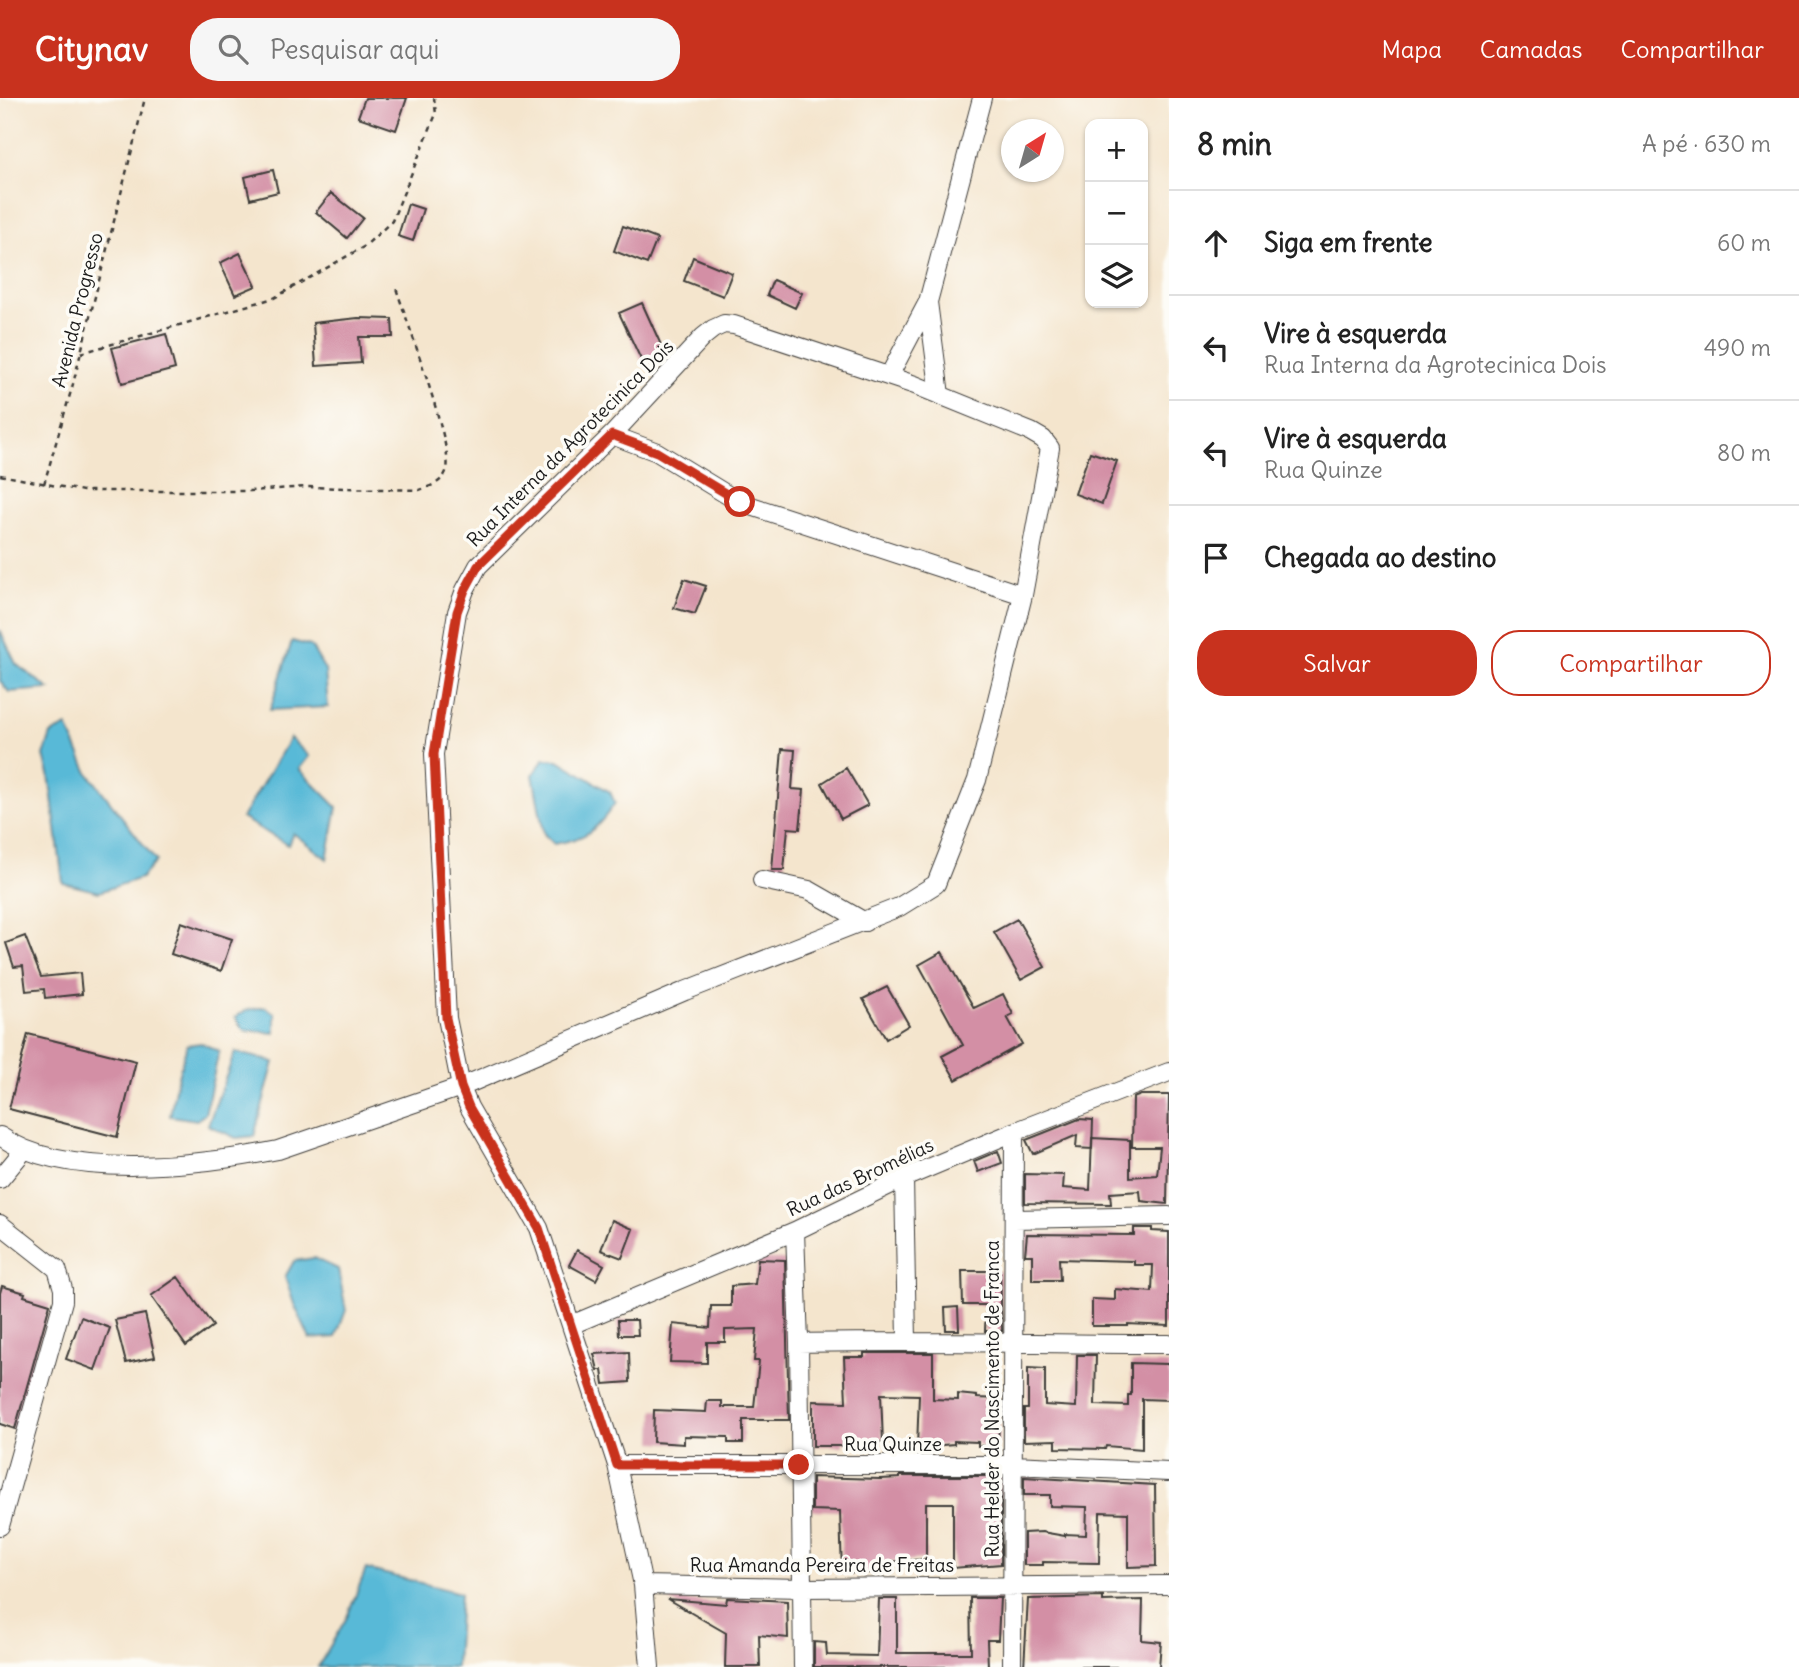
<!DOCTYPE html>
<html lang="pt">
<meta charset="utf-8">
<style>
body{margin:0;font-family:Delius,sans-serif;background:#f6f6f6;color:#222}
.controls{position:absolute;right:21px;top:21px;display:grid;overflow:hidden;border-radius:14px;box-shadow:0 2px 5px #0004}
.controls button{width:63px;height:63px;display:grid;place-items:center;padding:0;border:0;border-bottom:2px solid #e0e0e0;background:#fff;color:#222;font:35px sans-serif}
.compass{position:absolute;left:1001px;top:21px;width:63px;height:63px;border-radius:50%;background:#fff;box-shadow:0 2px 5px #0004;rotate:37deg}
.stop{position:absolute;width:21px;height:21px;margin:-16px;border:5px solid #c8321e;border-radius:50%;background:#fff}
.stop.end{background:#c8321e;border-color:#fff;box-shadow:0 2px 7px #0008}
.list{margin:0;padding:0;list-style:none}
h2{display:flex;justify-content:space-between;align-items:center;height:91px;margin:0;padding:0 28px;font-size:30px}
h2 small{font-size:23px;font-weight:400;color:#767676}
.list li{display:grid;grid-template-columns:46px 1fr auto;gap:21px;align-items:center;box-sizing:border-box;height:105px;padding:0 28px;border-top:2px solid #e0e0e0}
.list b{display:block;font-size:26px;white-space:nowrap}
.list p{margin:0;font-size:23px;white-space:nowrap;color:#767676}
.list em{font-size:23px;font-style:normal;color:#767676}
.actions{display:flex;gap:14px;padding:21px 28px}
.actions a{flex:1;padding:16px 0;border:2px solid #c8321e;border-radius:28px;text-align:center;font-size:24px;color:#c8321e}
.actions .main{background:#c8321e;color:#fff}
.icon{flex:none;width:38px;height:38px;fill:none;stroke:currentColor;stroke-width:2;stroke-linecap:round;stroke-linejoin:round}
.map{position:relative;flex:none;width:1169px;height:1569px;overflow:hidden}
header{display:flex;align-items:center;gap:42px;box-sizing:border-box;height:98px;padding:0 35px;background:#c8321e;color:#fff}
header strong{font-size:33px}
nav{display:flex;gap:38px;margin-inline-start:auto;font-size:24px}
.search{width:490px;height:63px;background:#f6f6f6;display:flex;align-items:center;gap:18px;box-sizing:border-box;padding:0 24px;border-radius:28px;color:#767676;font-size:26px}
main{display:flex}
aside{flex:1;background:#fff}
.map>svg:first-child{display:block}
.water{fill:#58b9d7;stroke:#3a6a7a;stroke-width:2}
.building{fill:#d38fa5}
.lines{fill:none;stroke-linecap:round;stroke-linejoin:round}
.minor-casing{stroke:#3c3a37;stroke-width:20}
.path{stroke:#3c3a37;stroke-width:2.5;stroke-dasharray:5 5;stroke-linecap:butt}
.minor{stroke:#fff;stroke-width:18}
.route{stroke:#c8321e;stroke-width:9}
.labels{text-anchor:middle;stroke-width:7;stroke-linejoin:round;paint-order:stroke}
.street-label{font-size:19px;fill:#1c1c1c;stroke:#fdfcf7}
</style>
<header>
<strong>Citynav</strong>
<div class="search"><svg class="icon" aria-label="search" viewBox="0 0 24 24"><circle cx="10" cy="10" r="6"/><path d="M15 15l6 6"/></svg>Pesquisar aqui</div>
<nav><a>Mapa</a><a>Camadas</a><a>Compartilhar</a></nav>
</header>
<main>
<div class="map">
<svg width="1169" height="1569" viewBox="0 0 1169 1569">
<rect width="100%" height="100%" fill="#fdfcf7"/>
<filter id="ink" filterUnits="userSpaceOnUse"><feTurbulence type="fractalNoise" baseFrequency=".0143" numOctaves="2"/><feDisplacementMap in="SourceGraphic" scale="14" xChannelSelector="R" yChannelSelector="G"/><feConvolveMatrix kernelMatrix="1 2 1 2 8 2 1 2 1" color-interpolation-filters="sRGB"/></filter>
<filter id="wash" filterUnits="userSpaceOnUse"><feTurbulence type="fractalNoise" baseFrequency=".00686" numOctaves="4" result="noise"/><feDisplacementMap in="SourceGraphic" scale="28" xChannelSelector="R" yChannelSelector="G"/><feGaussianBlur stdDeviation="1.57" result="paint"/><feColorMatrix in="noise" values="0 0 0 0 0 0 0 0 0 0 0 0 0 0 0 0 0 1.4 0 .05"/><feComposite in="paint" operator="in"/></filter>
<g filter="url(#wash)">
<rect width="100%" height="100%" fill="#f4e5cd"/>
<path class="water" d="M0,532L16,566L49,591L9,594L0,583Z
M292,543L311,548L325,572L328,609L270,612Z
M67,628L88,675L156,763L141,780L99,794L63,785L49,676L44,658L51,636Z
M290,640L309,658L299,671L337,709L327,761L293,735L288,747L242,720Z
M544,661L558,662L610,694L615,705C597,732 586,741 554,746L544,736L533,677Z
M265,909L275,916V935L243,932L235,919L247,912Z
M201,945L219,953L205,1016L197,1022L170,1018L176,986L187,947Z
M235,954L274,964L254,1038L236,1040L208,1027Z
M314,1160L338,1171L346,1212L336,1239L310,1241L294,1206L285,1179L294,1163Z
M366,1471L460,1495L456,1569H318L347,1519Z"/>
<g id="blocks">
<path class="building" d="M365,0H407L396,32L358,19Z
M273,72L278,94L250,101L245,79Z
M331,95L363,120L347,140L316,114Z
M408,106L423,111L413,143L398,138Z
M623,128L657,141L647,166L614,153Z
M240,155L256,188L235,197L220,165Z
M693,159L732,175L723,198L684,183Z
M773,182L802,195L795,210L767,197Z
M642,205L666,258L644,268L619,215Z
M358,220L392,221L393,239H359L361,265L316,268L313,225Z
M166,236L175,271L122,285L112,250Z
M1090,354L1117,363L1102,406L1075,396Z
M684,481L706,488L695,516L674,510Z
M782,651L795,652L792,691L804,692L800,731L788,730L784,772H772Z
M846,670L868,707L841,721L822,685Z
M1017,821L1045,869L1021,882L994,834Z
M181,824L232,841L221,873L171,856Z
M25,838L41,879L80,875L82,896L45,900L44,891L26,893L23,868L14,869L6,845Z
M942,854L974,910L1003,896L1013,916L1007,919L1022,946L956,982L942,958L963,947L919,867Z
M887,889L909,927L886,941L863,901Z
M28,936L136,963L117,1039L9,1011Z
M1141,997H1169L1167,1106L1141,1103L1140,1093L1110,1095L1111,1106L1025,1105V1076L1064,1077L1063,1090L1090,1092L1092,1040L1130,1042V1079L1157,1077L1160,1049H1132L1133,1000Z
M1079,1021L1093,1022L1092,1051L1076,1050L1077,1037L1033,1056L1026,1042Z
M998,1053L1002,1065L978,1074L974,1063Z
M612,1122L633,1131L622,1160L601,1152Z
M1134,1130H1152V1133L1169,1134V1228L1128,1226V1228H1092V1201L1115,1202V1191L1152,1194L1153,1167H1134V1163L1059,1161L1060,1182H1032V1157H1025L1027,1136L1134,1137Z
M577,1152L604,1167L596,1182L569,1167Z
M758,1161L785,1162L789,1322H743V1345H728V1339L684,1338V1346L653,1344L654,1312L706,1314L707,1303H722V1309H754L759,1263H754L757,1231L725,1232V1244H707V1265L670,1264L673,1226L710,1230L711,1208H731V1188L755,1186Z
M962,1173H1000L1002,1233H985L986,1207H963Z
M178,1179L213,1228L186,1248L151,1198Z
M2,1188L25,1195L24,1198L50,1206L15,1331L0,1326V1195Z
M958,1209L959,1232H946L945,1210Z
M145,1216L155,1259L126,1265L115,1222Z
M81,1219L110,1230L95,1272L66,1261Z
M618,1222H637L638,1237H619Z
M629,1254L630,1284L604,1286L602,1272H598L594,1256Z
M864,1255H933V1301L958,1302V1296L977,1298V1300L1000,1301L998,1348H978V1344L954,1343V1346L917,1349L919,1297L881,1296L883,1344H843V1348H813V1303L846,1304L844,1259H864Z
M1077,1257H1096L1095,1307L1128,1308V1297H1131V1265L1169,1266V1302L1142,1301V1351L1106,1348L1105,1351L1056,1350V1342L1024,1343V1311H1028V1270L1045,1271V1307L1076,1309Z
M900,1378H1001V1466L953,1470V1405H926V1461L877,1465V1475H842L840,1413L812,1412V1379L880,1381L900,1380Z
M1024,1379L1155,1387L1156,1468L1128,1469V1415L1100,1414L1099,1465L1043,1464V1467H1024V1435L1042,1434L1065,1438V1436L1086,1437L1087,1409L1050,1408V1397H1024Z
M1103,1499V1503L1143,1502L1142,1542L1161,1544L1159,1569H1024L1028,1501Z
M727,1500L787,1503L788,1540L759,1537L760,1569H725L726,1535L667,1501L726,1506Z
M970,1500H1000L998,1542H987L988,1569H814V1544L826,1545L827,1557L877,1558L879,1501H897V1555H971Z"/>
</g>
</g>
<g filter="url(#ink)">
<use href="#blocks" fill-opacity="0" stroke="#3c3a37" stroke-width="2"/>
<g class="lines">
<defs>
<path id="minor" d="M928,204L940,297
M889,278L928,204L982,0
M612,337L657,354L739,404L1023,497
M762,782L809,792L865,824
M0,1038C66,1084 202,1067 278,1052L461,989L685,893L899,809L936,786L977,682L1023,497L1050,350L1043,341L1031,334L915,287L734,227L724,226L713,231L703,239L612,337L478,468L465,492L457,514L434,656L447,920L461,989L469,1009L539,1130L617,1367L643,1487L650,1569
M904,1080L907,1243
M0,1081L24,1052
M1014,1121L1169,1118
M0,1126L57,1171L63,1191V1203L0,1428
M795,1133L799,1245L803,1569
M571,1227L795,1133L904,1080L1014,1034L1169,974
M799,1245C922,1242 1046,1246 1169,1246
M617,1367H1013L1169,1374
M643,1487L803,1490L1169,1487
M1012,1569L1014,1034"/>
</defs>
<use href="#minor" class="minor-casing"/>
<path class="path" d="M81,255L274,200L365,148L392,123L436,16L434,0
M0,377L83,393H250L306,389L419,392C431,388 443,385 447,371C453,347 406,221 396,190
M44,386L73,286L145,0"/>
<use href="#minor" class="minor"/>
</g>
</g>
<g class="lines" filter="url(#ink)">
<path class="route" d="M740,404L657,354L612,337L478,468L465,492L457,514L434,656L446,920L461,989L469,1009L539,1130L617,1367H799"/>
</g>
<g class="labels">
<g class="street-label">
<text transform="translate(77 212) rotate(-76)" y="7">Avenida Progresso</text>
<text transform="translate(570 345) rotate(-45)" y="7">Rua Interna da Agrotecinica Dois</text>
<text transform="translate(860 1079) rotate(-25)" y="7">Rua das Bromélias</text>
<text transform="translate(992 1301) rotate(-90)" y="7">Rua Helder do Nascimento de Franca</text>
<text x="893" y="1353">Rua Quinze</text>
<text x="822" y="1474">Rua Amanda Pereira de Freitas</text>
</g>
</g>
</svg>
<div class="controls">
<button>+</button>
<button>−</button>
<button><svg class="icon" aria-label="layers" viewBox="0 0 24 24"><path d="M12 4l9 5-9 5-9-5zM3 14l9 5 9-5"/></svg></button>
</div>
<svg class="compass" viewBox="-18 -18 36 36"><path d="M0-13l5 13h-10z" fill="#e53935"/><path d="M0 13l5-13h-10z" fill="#767676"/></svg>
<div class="stop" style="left:740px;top:404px"></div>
<div class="stop end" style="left:799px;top:1367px"></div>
</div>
<aside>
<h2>8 min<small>A pé · 630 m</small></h2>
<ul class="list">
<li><svg class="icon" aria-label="ahead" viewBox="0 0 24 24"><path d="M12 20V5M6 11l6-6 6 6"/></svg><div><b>Siga em frente</b></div><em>60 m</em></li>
<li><svg class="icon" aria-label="left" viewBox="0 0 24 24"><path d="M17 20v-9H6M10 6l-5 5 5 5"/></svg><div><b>Vire à esquerda</b><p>Rua Interna da Agrotecinica Dois</p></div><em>490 m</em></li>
<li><svg class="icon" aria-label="left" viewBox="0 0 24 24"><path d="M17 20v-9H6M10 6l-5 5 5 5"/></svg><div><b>Vire à esquerda</b><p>Rua Quinze</p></div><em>80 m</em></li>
<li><svg class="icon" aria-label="arrive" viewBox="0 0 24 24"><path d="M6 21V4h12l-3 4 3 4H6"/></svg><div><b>Chegada ao destino</b></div></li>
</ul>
<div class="actions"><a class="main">Salvar</a><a>Compartilhar</a></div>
</aside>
</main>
